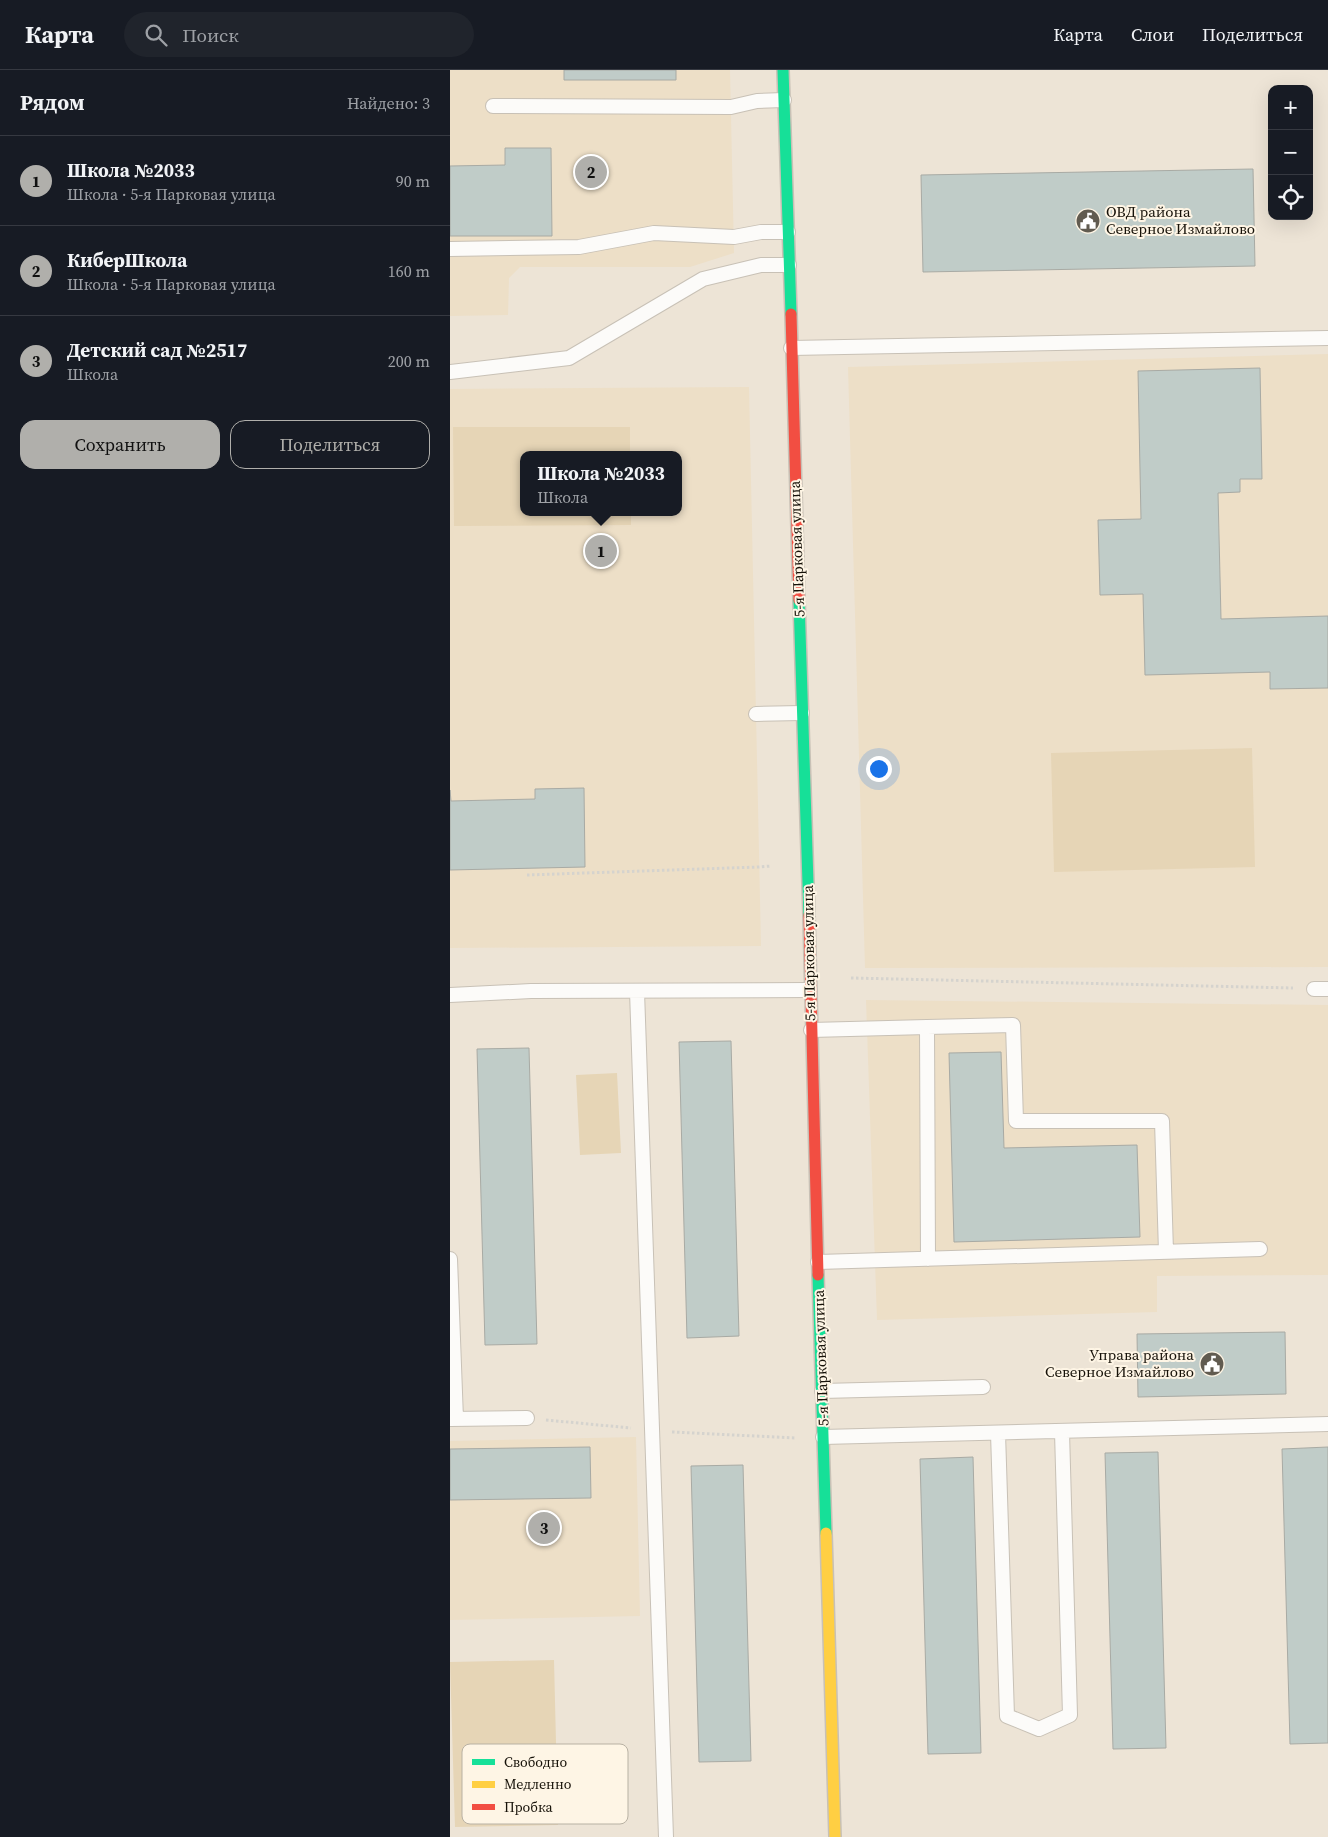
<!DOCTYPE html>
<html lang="ru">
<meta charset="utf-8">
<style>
body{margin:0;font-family:"Source Serif 4",serif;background:#20242c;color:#f1f3f6}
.controls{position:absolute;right:15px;top:15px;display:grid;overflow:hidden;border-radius:10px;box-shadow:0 5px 20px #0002}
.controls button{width:45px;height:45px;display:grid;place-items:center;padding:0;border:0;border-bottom:1px solid #363941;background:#171b24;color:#f1f3f6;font:25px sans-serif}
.you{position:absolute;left:428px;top:698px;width:18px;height:18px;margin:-12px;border:4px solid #fff;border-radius:50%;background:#1a73e8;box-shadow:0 0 0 8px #1a73e833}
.badge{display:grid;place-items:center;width:32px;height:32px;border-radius:50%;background:#b0afab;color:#111;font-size:16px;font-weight:700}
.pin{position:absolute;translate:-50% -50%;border:2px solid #fff;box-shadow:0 1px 5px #0006}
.popup{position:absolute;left:70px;top:381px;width:162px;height:65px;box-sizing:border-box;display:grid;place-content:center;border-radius:10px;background:#171b24;filter:drop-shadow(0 1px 4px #0005);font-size:16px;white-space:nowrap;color:#9ea1a6}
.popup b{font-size:19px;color:#f1f3f6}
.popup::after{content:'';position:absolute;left:50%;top:100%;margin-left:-10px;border:10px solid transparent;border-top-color:#171b24}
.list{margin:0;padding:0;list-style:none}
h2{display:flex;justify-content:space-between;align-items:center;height:65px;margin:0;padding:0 20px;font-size:21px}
h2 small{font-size:16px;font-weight:400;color:#9ea1a6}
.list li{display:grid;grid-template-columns:32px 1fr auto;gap:15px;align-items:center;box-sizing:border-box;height:90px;padding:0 20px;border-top:1px solid #363941}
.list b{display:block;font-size:19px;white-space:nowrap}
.list p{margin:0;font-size:16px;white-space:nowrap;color:#9ea1a6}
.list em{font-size:16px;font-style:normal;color:#9ea1a6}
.actions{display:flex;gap:10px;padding:15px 20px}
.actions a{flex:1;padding:11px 0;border:1px solid #b0afab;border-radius:15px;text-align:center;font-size:18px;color:#b0afab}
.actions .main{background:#b0afab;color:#111}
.icon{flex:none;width:28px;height:28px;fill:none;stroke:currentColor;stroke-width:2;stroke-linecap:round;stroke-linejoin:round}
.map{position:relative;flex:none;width:878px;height:1767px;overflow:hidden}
header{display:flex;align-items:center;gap:30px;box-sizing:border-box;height:70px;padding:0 25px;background:#171b24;border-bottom:1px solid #363941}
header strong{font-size:24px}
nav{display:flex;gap:28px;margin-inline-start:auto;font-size:18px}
.search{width:350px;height:45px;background:#20242c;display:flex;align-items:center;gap:12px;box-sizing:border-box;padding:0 18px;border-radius:28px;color:#9ea1a6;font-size:19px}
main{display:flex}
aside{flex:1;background:#171b24}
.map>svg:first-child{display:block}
.built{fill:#eddfc7;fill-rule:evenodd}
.green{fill:#e6d5b6}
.building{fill:#c0ccc8;stroke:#a8aaa4}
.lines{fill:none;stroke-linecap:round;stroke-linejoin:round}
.lane-casing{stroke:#c8c1b6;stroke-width:16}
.fast-casing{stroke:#c8c1b6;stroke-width:14}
.slow-casing{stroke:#c8c1b6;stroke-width:14}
.jam-casing{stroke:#c8c1b6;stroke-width:14}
.path{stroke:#d5d3ce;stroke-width:3;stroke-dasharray:2.5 2.5;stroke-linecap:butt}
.lane{stroke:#fcfbf9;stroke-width:14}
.fast{stroke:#16e098;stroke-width:11}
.slow{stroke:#ffcf43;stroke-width:11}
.jam{stroke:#f24e42;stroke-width:11}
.labels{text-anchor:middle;stroke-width:4;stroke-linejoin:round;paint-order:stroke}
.poi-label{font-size:15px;fill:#161108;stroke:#fef5e5;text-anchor:start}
.street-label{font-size:15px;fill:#161108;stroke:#fef5e5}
.key{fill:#fef5e5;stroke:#b8b1a3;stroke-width:1}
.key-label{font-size:14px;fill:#161108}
</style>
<header>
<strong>Карта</strong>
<div class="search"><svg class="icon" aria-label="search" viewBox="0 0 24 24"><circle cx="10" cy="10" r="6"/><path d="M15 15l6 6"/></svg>Поиск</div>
<nav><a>Карта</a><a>Слои</a><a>Поделиться</a></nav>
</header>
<main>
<aside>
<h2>Рядом<small>Найдено: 3</small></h2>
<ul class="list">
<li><span class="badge">1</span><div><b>Школа №2033</b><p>Школа · 5-я Парковая улица</p></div><em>90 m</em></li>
<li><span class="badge">2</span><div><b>КиберШкола</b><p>Школа · 5-я Парковая улица</p></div><em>160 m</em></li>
<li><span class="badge">3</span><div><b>Детский сад №2517</b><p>Школа</p></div><em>200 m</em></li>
</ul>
<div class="actions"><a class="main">Сохранить</a><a>Поделиться</a></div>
</aside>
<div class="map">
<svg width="878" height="1767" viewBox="0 0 878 1767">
<rect width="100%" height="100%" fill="#ede4d6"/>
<path class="built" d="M0,0H114V10H226V0H280L284,183L240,197H70L59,208L58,245L0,246Z
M878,284V897L415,898L398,297Z
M299,317L311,876L0,878V319ZM74,385H228V442H74Z
M416,930L878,935V1205L707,1206V1242L427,1250Z
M186,1367L190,1546L0,1550V1371Z"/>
<path class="green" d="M3,357H180V385H74V442H181V455L4,456Z
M802,678L805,797L604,802L601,683Z
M167,1003L171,1083L130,1085L126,1005Z
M104,1590L108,1755L5,1757L0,1592Z"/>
<path class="building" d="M114,0H226V10H114Z
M55,78H101L102,166H0V96L55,95Z
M803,99L805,196L473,202L471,105Z
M810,298L812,409H790V422L768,423L771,549L878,546V618L820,619V602L695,605L693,524L650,525L648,450L691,449L688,301Z
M134,718L135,797L0,800V720L1,731L85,729V719Z
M281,971L289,1266L237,1268L229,972Z
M79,978L87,1274L35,1275L27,979Z
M551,982L554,1078L687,1075L690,1167L504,1172L499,983Z
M835,1262L836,1324L688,1327L687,1264Z
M140,1377L141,1428L0,1430V1379Z
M878,1377V1673L840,1674L832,1379Z
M708,1382L716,1678L663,1679L655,1383Z
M523,1387L531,1683L478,1684L470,1389Z
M293,1395L301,1691L249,1692L241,1396Z"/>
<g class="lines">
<defs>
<path id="lane" d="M43,36L281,37L307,31L334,30
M0,179L129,177L204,163L284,167L311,162H338
M341,278L878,268
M0,302L119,288L253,209L311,195H339
M306,644L352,643
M864,919H878
M187,921L216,1767
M0,925L81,921L360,920
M361,960L477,957
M0,1189L6,1349
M478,1189L477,957L563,955L566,1051H712L716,1182
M368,1192L810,1179
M372,1321L533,1317
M0,1349L77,1348
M548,1363L557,1646L589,1659L620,1645L612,1362
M373,1367L878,1354"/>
<path id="fast" d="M333,0L341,244
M349,530L359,845
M368,1205L376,1463"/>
<path id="slow" d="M376,1463L385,1767"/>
<path id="jam" d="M341,244L349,530
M359,845L368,1205"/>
</defs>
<use href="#lane" class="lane-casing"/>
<use href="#fast" class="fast-casing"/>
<use href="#slow" class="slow-casing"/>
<use href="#jam" class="jam-casing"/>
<path class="path" d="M77,805L309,797L321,796
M401,908L843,918
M96,1350L181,1358
M222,1362L346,1368"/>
<use href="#lane" class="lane"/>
<use href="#fast" class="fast"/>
<use href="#slow" class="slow"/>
<use href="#jam" class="jam"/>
</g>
<defs>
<symbol id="civic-disc" viewBox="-11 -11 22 22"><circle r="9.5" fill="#615b50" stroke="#fef5e5"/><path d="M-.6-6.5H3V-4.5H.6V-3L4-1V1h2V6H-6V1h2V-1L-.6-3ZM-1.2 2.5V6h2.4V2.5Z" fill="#fff"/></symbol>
</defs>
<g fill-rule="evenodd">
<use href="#civic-disc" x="624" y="137" width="28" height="28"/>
<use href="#civic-disc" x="748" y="1280" width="28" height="28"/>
</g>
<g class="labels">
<g class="poi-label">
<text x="656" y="147">ОВД района<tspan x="656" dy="17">Северное Измайлово</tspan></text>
<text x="744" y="1290" text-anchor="end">Управа района<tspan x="744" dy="17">Северное Измайлово</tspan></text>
</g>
<g class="street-label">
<text transform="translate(347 479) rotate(-92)" y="5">5-я Парковая улица</text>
<text transform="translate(359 883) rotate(-91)" y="5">5-я Парковая улица</text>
<text transform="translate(371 1288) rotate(-92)" y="5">5-я Парковая улица</text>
</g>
</g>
<rect x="12" y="1674" width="166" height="80" rx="8" class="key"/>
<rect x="22" y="1689" width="23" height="6" fill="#16e098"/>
<rect x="22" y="1711" width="23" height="7" fill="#ffcf43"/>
<rect x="22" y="1734" width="23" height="6" fill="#f24e42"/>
<g class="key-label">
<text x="54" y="1697">Свободно</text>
<text x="54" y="1719">Медленно</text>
<text x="54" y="1742">Пробка</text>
</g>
</svg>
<div class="controls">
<button>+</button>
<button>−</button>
<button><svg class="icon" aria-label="locate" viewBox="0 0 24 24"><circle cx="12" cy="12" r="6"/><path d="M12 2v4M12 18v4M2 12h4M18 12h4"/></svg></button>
</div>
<div class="you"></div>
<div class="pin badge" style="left:151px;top:481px">1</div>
<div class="popup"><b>Школа №2033</b>Школа</div>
<div class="pin badge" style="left:141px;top:102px">2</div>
<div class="pin badge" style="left:94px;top:1458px">3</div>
</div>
</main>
